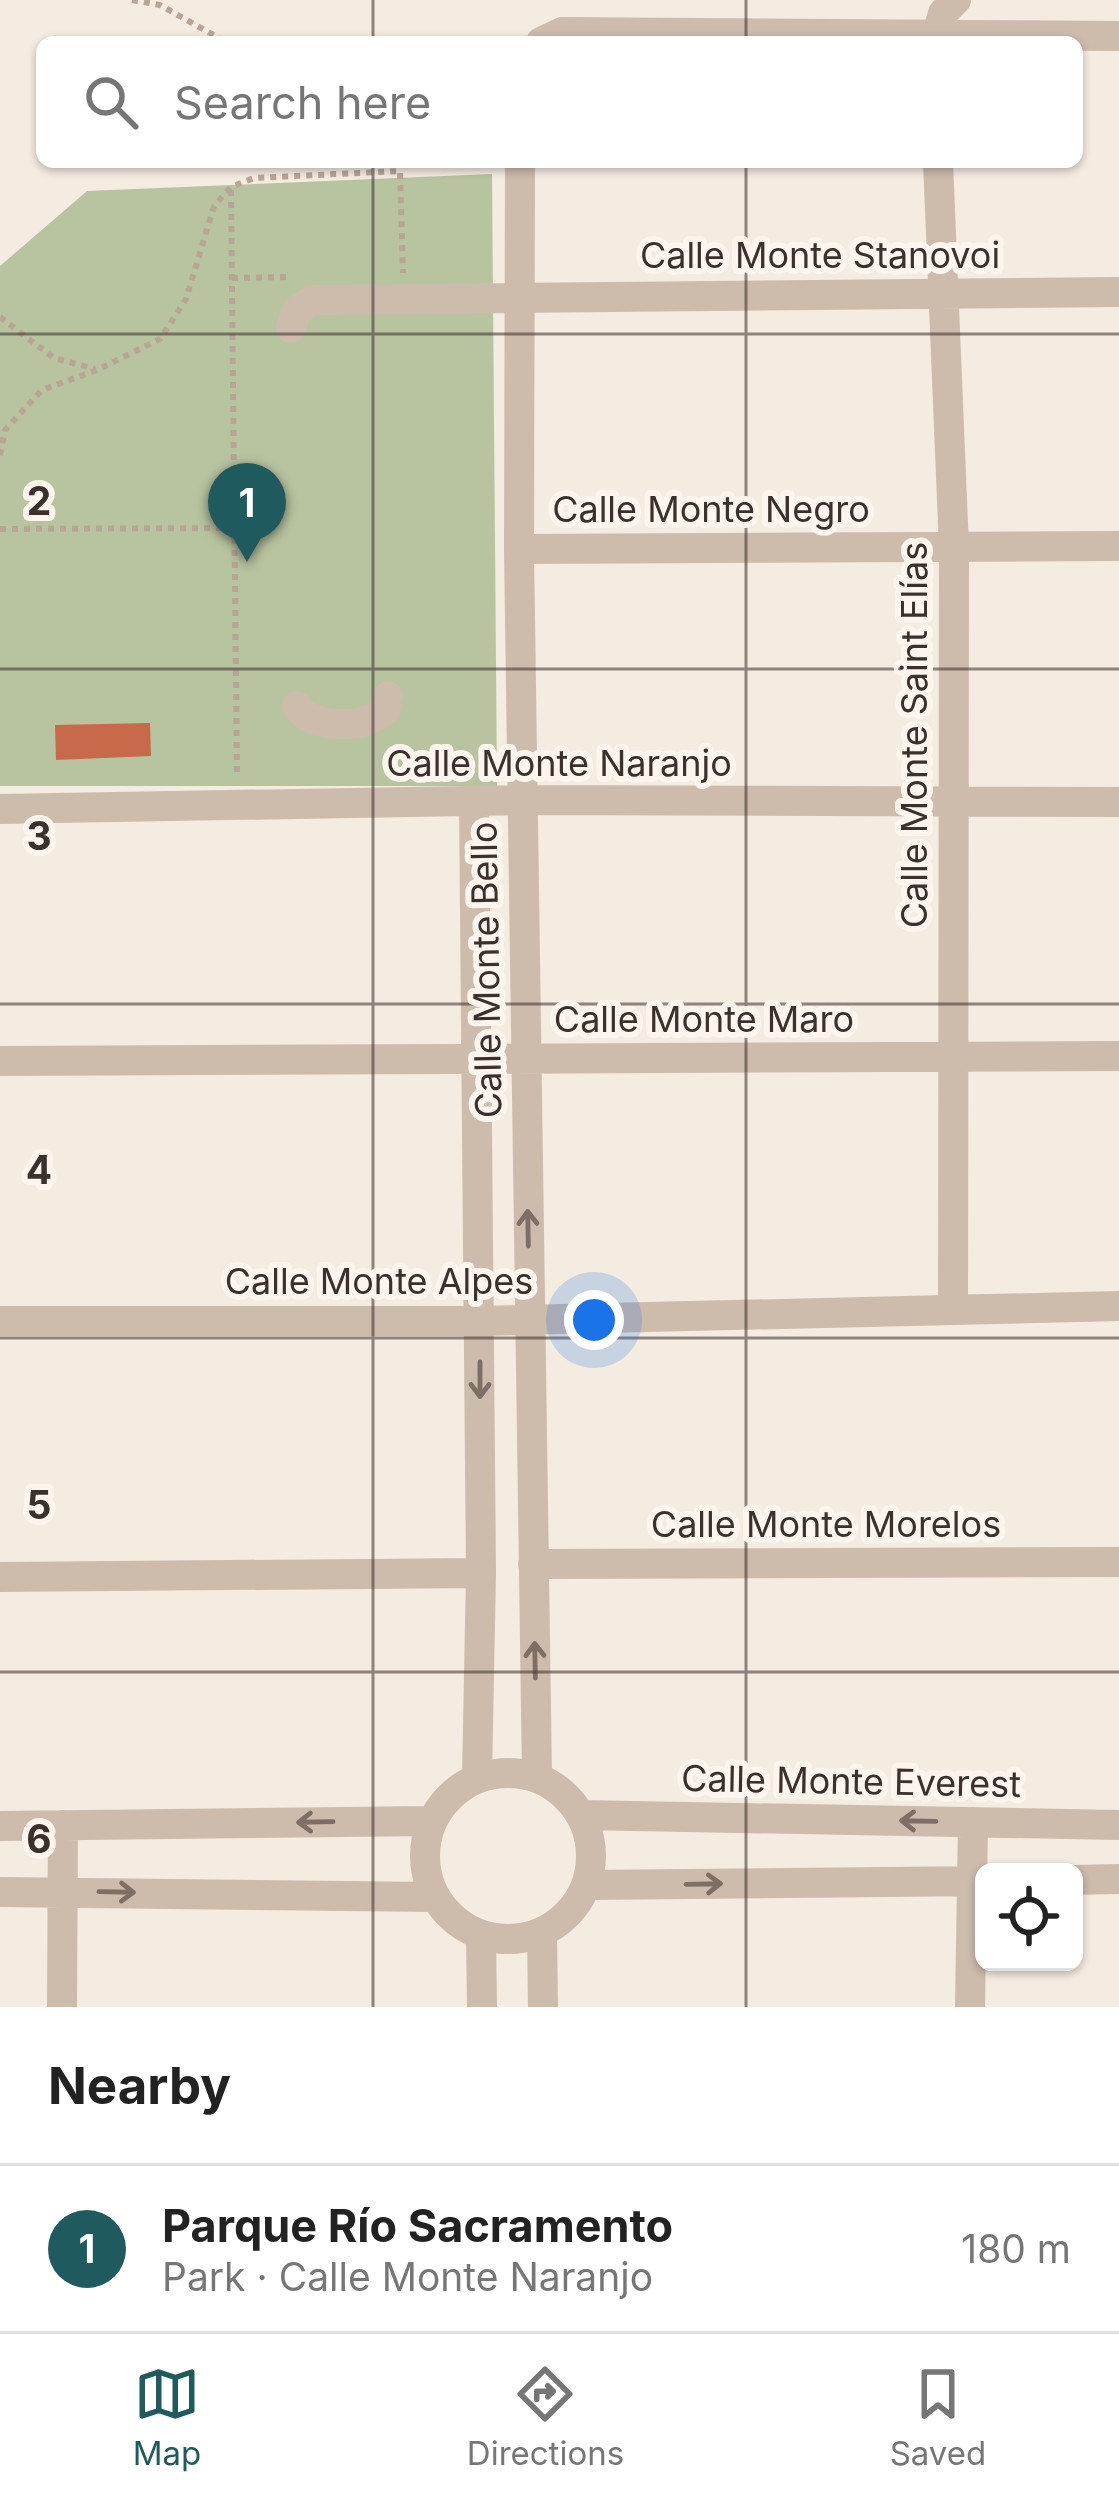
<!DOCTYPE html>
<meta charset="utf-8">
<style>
body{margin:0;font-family:Inter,sans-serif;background:#f6f6f6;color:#222}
.controls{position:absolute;right:36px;bottom:36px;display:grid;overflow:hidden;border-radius:18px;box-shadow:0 3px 9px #0004}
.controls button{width:108px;height:108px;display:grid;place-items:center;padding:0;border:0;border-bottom:3px solid #e0e0e0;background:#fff;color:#222;font:60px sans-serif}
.you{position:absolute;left:594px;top:1320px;width:42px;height:42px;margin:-30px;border:9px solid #fff;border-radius:50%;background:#1a73e8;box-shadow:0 0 0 18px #1a73e833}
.badge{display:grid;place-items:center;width:78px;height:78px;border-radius:50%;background:#1f5a5e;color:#fff;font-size:39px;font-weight:700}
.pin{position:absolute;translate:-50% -99px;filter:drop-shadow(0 3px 6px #0008)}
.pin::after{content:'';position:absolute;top:63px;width:42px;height:36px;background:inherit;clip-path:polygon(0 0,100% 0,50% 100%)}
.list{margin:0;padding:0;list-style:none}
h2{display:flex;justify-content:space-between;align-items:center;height:156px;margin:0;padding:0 48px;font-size:51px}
h2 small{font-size:39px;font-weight:400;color:#767676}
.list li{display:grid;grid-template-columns:78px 1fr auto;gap:36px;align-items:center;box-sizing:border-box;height:168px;padding:0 48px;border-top:3px solid #e0e0e0}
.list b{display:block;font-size:45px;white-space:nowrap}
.list p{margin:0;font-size:39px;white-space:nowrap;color:#767676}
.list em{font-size:39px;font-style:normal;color:#767676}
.icon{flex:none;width:66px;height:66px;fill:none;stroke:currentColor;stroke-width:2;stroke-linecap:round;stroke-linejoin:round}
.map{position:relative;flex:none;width:1119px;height:2007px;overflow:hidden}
.search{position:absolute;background:#fff;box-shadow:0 3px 9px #0004;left:36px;right:36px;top:36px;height:132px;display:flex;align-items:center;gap:30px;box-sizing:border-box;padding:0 42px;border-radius:18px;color:#767676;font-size:45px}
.sheet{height:324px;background:#fff}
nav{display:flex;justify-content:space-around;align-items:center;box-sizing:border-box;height:168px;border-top:3px solid #e0e0e0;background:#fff;font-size:33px;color:#767676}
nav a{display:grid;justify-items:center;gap:6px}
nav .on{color:#1f5a5e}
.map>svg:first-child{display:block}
.green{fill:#b8c4a0}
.building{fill:#c8694b}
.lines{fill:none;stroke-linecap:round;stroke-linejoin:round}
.path{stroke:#b9a596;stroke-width:6;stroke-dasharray:6 6;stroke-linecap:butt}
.minor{stroke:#cdbbac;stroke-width:30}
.oneway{stroke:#7d6f65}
.grid{fill:none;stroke:#3b302b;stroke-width:3;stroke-opacity:0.55}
.labels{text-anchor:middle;stroke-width:12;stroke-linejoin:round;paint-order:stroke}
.street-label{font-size:36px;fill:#3b302b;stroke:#fbf5ee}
.grid-label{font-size:39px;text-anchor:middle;font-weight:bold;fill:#3b302b;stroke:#fbf5ee;stroke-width:12;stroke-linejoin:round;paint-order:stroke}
</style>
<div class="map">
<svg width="1119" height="2007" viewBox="0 0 1119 2007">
<rect width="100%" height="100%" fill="#f4ebe1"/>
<path class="green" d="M492,174L497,786H0V266L87,191Z"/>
<path class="building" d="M150,723L151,756L56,760L55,725Z"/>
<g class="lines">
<path class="path" d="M132,0L160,5L226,42
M231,190L237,777
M232,278L288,277
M0,317L54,358L95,369
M0,455L5,430L42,390L97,370L160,339L186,299L214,206L231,187L254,178L400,171L403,273
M0,529L234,528"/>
<path class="minor" d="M541,42L562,32L1119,36
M935,42L943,13L956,0
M520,162L519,549L537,1777
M938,162L954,548L953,1307
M291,328L297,310L313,300L1119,292
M519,549L1119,546
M297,706C311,730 368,729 385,710L388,696
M474,801L481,1573L477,1778
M0,809L523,800L1119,802
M0,1061L1119,1056
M0,1321H480L1119,1306
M533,1564L1119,1562
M0,1577L481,1573
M425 1856a83 83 0 1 1 166 0a83 83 0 1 1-166 0Z
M581,1815L1119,1825
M0,1826L432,1821
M1074,1880L1119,1879
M587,1885L984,1881
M0,1892L434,1897
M542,1933L543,2007
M481,1936L482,2007
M62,2007L63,1825
M970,2007L973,1822"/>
</g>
<defs><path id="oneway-shaft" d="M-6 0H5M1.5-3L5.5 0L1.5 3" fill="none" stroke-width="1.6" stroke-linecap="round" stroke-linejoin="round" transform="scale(3)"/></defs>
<g class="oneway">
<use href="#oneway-shaft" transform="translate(528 1228) rotate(-91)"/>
<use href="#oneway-shaft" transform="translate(480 1380) rotate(90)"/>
<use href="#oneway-shaft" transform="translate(535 1660) rotate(-91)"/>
<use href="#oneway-shaft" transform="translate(918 1821) rotate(-179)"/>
<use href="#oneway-shaft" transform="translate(315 1822) rotate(179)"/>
<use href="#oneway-shaft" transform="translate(704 1884) rotate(-1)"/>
<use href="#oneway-shaft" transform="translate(117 1892) rotate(1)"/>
</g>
<path class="grid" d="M373,0V42M746,0V42M373,162V2007M746,162V2007M0,334H1119M0,669H1119M0,1004H1119M0,1338H1119M0,1672H1119"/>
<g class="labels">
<g class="street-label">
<text x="820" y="268">Calle Monte Stanovoi</text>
<text x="711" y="522">Calle Monte Negro</text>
<text transform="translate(914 735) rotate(-90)" y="13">Calle Monte Saint Elías</text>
<text x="559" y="776">Calle Monte Naranjo</text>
<text transform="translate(486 970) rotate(-91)" y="13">Calle Monte Bello</text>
<text x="704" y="1032">Calle Monte Maro</text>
<text x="379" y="1294">Calle Monte Alpes</text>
<text x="826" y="1537">Calle Monte Morelos</text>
<text transform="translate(851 1781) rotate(1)" y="13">Calle Monte Everest</text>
</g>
</g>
<g class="grid-label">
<text x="39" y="515">2</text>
<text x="39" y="850">3</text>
<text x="39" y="1184">4</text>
<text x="39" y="1519">5</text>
<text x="39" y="1853">6</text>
</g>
</svg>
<div class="controls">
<button><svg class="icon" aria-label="locate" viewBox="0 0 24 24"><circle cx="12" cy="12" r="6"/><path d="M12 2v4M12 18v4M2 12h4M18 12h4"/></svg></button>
</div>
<div class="you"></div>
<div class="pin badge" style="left:247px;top:562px">1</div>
<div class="search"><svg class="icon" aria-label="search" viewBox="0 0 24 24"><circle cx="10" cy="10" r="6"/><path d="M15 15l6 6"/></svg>Search here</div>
</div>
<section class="sheet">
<h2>Nearby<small></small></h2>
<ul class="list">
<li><span class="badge">1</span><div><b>Parque Río Sacramento</b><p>Park · Calle Monte Naranjo</p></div><em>180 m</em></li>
</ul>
</section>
<nav>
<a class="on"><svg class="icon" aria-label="map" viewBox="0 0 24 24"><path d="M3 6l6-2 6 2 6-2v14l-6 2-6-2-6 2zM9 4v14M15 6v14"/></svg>Map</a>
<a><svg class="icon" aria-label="directions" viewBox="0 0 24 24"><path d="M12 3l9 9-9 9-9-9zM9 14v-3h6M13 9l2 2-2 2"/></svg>Directions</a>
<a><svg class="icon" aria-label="saved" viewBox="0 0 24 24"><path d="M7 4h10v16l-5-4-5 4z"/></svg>Saved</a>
</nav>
